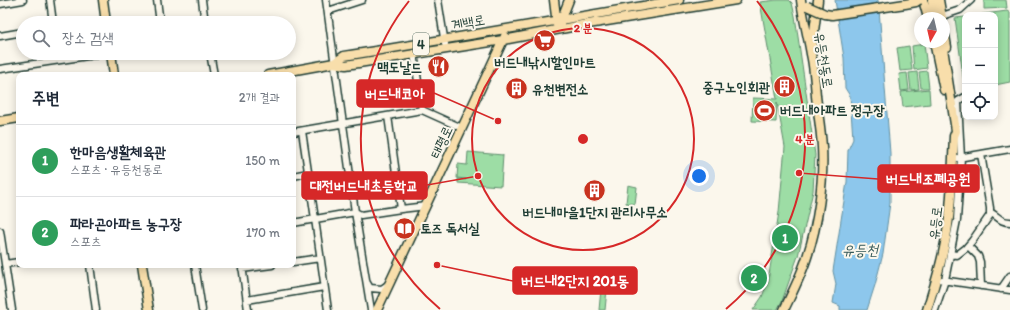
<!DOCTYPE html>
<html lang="ko">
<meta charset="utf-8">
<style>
body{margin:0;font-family:Itim,"Poor Story",sans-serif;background:#f6f6f7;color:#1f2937}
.controls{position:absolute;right:12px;top:12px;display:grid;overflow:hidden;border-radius:8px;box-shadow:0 2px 10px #0003}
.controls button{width:36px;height:36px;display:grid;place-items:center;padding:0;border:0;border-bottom:1px solid #e0e1e3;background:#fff;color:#1f2937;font:20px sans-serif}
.compass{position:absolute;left:914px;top:12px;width:36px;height:36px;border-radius:50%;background:#fff;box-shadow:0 2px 10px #0003;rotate:188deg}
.you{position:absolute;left:699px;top:176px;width:14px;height:14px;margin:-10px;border:3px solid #fff;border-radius:50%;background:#1a73e8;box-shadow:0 0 0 6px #1a73e833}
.badge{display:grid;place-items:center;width:26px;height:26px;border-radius:50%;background:#c8321e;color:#fff;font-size:13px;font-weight:700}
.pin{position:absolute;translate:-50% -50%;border:2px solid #fff;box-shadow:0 1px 4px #0006}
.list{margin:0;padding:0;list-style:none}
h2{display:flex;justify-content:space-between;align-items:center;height:52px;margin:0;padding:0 16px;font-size:17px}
h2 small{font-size:13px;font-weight:400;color:#747a83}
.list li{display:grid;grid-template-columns:26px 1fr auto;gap:12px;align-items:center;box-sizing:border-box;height:72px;padding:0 16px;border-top:1px solid #e0e1e3}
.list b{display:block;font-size:15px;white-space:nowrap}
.list p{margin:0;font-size:13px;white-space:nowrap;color:#747a83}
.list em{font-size:13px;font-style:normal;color:#747a83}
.icon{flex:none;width:22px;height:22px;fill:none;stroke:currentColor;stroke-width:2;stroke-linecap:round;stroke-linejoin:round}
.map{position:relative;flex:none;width:1010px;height:310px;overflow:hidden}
.search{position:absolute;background:#fff;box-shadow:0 2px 10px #0003;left:16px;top:16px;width:280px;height:44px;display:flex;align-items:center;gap:10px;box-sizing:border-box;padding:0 14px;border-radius:22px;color:#747a83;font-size:15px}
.panel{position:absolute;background:#fff;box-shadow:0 2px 10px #0003;left:16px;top:72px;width:280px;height:196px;border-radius:8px}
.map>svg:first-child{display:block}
.green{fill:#9ddda5;stroke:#5e8d6c}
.water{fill:#8dc7ec;stroke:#6190a2}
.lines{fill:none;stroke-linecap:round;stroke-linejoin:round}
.minor-casing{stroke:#1f3d34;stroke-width:9}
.major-casing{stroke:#1f3d34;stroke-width:11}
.minor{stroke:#fbf7ec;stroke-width:6}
.major{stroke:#f8deab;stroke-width:8}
.major-bridge-casing{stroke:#1f3d34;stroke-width:11;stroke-linecap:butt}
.major-bridge{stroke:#f8deab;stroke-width:8}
.ring{fill:none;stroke:#d62828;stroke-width:2}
.labels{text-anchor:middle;stroke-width:4;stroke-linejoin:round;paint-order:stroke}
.shield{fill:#fbf7ec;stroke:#61756b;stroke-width:1}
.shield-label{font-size:13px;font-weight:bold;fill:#1f3d34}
.street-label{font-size:14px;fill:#1f3d34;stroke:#fbf7ec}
.poi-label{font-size:14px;font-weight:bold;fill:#1f3d34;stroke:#fbf7ec;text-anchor:start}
.water-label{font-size:15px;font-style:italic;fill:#355959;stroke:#fbf7ec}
.centre{fill:#d62828;stroke:#fbf7ec;stroke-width:2}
.ring-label{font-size:12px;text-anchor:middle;font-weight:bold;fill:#d62828;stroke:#fbf7ec;stroke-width:4;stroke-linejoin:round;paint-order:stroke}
.leader{fill:none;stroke:#d62828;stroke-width:1.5}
.callout-dot{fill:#d62828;stroke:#fbf7ec;stroke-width:1.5}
.callout{fill:#d62828;stroke:#d62828;stroke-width:1.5}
.callout-label{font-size:15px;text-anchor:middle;font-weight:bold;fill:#fff}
</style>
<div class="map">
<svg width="1010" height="310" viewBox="0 0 1010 310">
<rect width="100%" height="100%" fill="#fbf7ec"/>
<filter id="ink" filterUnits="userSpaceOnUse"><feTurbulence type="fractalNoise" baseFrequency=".025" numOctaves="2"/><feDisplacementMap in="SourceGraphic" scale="8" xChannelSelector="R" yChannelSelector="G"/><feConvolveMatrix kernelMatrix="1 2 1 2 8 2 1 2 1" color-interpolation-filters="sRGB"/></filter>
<g filter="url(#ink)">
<path class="green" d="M777,0H789L792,3L795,16L815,155L813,191L798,256L782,301L777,310H753L762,297L768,281L779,212L785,147L777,102L776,122L752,121L753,98L777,99L760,2Z
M984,0H1006L1007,8L984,9Z
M1007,11L1010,13V82L995,85V15H977Z
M965,17V90L955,18Z
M924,44L927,68L914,70L912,46Z
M909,46L912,70L900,71L897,48Z
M927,71L929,88H921L919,72Z
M917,72L919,89L911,90L909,73Z
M907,73L909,90L901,91L899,74Z
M929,89L930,104L903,107L901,92Z
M468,152L503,155L501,186L458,183V179L466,180V179L457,178L458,164L467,165Z
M628,185L637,187L635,204L626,203Z
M744,267L765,269L763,289L742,286Z
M601,289H607L605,310H599Z"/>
<path class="water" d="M835,0H878L879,9L890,153V203L883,254L875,285L867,310H840V306L833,303L836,284L833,271L847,182L848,150L853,139L850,96L845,88L844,58Z"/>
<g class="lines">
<defs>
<path id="minor" d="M50,0L53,23
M157,0L160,23
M202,0L205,23
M326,0L355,212L371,310
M438,0L445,44
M0,4L23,0
M328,11L362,0
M942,16L960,10L971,0
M0,36L23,32
M210,53L214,75
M414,53L422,110
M0,69L108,53
M388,116L401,209
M302,131L315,219L328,310
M293,132L422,110L462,128
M958,158L1010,149
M293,176L308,173
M990,212C999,217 1000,222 1010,222
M293,223L355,212L361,215L401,209L426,206
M0,231L12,310
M968,246L978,256L980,262L981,286
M950,254L957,255L966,248L972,241L990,215V208L981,154
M293,262L320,258
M5,264L19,262
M90,265L96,310
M195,265L202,310
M242,265L248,310
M242,269L272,265
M942,280L1010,290
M367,283L370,288L382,289L389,284
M1001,289L1010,276
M247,300L324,287
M935,310L945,280L957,220L961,158L958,101L965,97"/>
<path id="major" d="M103,0L106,23
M554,0L557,25
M923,0L928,18
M932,0L934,18
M939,0L942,18
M560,23L569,0
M944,30L947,47
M934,42L944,90
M812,47L818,0
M111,53L114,75
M334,63L344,56C456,38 568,19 679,0
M268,75L334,63L346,65L503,40L582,25L736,0
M0,121L19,118
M142,265L149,310
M377,310L505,36
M784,310C792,293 801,276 807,257C818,224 824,182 822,147C821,130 818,113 816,96C815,82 814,67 811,54C808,36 803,18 801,0
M927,310C933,290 940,269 944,248C952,212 952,173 954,136L956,131L942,42"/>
</defs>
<use href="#minor" class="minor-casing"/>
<use href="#major" class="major-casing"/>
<use href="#minor" class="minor"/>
<use href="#major" class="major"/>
<defs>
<path id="major-bridge" d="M807,6L825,14L832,15L905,4L916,2L919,0"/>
</defs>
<use href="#major-bridge" class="major-bridge-casing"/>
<use href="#major-bridge" class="major-bridge"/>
</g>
</g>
<g class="ring">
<circle cx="583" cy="139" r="111"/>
<path d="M440 309A222 222 0 0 1 409 1M757 1A222 222 0 0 1 726 309"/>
</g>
<defs>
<symbol id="supermarket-disc" viewBox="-11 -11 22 22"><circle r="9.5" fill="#c8321e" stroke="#fbf7ec"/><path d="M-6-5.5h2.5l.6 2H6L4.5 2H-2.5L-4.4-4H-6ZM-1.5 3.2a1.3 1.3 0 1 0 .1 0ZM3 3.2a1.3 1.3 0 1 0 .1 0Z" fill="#fff"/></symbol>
<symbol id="restaurant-disc" viewBox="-11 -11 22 22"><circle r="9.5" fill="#c8321e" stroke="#fbf7ec"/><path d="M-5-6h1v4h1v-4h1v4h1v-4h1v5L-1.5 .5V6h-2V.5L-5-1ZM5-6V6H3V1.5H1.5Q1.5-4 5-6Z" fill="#fff"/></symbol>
<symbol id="building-disc" viewBox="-11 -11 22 22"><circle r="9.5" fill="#c8321e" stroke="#fbf7ec"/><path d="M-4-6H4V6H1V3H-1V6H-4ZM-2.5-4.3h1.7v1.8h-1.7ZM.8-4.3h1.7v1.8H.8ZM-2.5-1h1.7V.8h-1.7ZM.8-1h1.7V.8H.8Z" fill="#fff"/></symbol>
<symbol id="stadium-disc" viewBox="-11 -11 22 22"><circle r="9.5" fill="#c8321e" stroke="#fbf7ec"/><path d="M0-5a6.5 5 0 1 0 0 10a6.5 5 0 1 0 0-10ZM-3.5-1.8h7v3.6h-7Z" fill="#fff"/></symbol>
<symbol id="library-disc" viewBox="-11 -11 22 22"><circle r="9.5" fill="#c8321e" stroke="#fbf7ec"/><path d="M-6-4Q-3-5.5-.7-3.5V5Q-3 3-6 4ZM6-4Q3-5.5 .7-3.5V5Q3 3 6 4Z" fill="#fff"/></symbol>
</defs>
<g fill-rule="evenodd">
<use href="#supermarket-disc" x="532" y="28" width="25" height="25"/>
<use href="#restaurant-disc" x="426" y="54" width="25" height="25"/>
<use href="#building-disc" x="772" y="74" width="25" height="25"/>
<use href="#building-disc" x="504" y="76" width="25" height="25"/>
<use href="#stadium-disc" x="752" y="98" width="25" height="25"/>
<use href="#building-disc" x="582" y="178" width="25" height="25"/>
<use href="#library-disc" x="392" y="216" width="25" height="25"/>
</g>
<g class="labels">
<rect class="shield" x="413" y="33" width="16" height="22" rx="3"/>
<g class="shield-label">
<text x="421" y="49">4</text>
</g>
<g class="street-label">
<text transform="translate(468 22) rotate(-10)" y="5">계백로</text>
<text transform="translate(824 60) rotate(81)" y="5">유등천동로</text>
<text transform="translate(441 142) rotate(-65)" y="5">태평로</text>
<text transform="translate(935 223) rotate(-83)" y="5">유등로</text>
</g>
<g class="poi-label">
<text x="545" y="67" text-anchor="middle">버드내낚시할인마트</text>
<text x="422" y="72" text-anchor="end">맥도날드</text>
<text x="770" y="92" text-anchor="end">중구노인회관</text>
<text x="532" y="94">유천변전소</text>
<text x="780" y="115">버드내아파트 정구장</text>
<text x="595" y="217" text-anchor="middle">버드내마을1단지 관리사무소</text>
<text x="420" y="233">토즈 독서실</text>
</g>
<g class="water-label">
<text x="860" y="255">유등천</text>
</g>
</g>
<circle cx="583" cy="139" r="6" class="centre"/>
<g class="ring-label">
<text x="583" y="32">2 분</text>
<text x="805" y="143">4 분</text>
</g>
<path class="leader" d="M498 121L434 93M799 173L878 179M478 176L427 185M437 265L513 281"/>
<g class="callout-dot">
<circle cx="498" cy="121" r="4"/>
<circle cx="799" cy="173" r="4"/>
<circle cx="478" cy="176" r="4"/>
<circle cx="437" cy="265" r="4"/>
</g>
<g class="callout">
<rect x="357" y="80" width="77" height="27" rx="4"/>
<rect x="878" y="165" width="101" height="27" rx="4"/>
<rect x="302" y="172" width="125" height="27" rx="4"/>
<rect x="513" y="267" width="124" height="27" rx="4"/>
</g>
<g class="callout-label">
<text x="395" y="99">버드내코아</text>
<text x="928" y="184">버드내조폐공원</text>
<text x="364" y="191">대전버드내초등학교</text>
<text x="575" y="286">버드내2단지 201동</text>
</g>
</svg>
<div class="controls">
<button>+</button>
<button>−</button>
<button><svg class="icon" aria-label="locate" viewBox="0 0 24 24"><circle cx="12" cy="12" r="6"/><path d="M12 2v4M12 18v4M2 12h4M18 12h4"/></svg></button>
</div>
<svg class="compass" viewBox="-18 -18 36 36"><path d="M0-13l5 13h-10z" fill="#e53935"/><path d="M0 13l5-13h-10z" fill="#747a83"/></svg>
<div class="you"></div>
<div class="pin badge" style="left:785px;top:238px;background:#2e9e5b">1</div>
<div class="pin badge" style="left:754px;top:278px;background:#2e9e5b">2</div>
<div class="search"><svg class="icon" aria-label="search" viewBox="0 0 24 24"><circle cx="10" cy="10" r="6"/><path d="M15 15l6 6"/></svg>장소 검색</div>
<section class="panel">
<h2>주변<small>2개 결과</small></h2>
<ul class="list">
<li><span class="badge" style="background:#2e9e5b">1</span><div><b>한마음생활체육관</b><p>스포츠 · 유등천동로</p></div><em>150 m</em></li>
<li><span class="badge" style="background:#2e9e5b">2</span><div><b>파라곤아파트 농구장</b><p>스포츠</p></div><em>170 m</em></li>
</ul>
</section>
</div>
